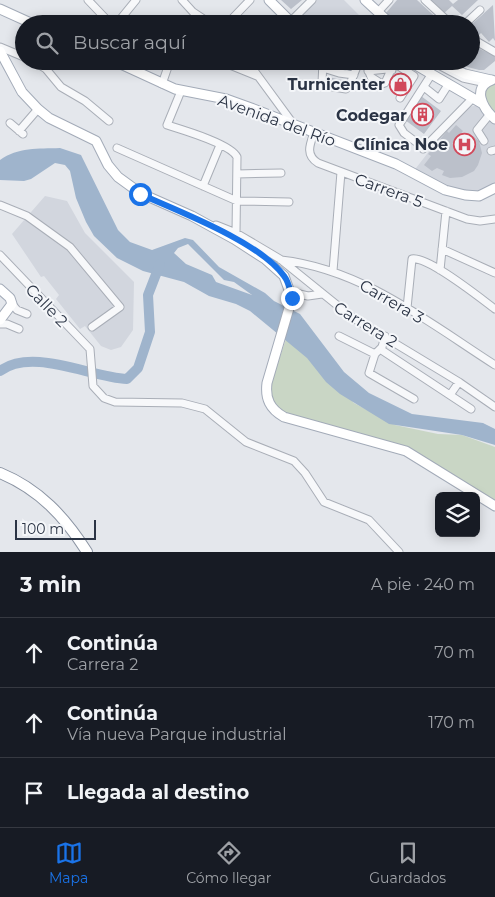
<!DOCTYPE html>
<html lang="es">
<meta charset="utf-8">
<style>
body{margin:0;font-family:Montserrat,sans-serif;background:#242831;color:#f1f3f6}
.controls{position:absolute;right:15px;bottom:15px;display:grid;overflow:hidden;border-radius:8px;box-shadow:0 2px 12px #0003}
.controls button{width:45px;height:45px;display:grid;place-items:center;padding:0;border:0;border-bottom:1px solid #363941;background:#171b24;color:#f1f3f6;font:25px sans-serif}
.scale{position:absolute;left:15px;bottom:12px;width:81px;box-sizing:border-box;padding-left:5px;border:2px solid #2b3445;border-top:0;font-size:14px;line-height:18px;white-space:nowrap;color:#2b3445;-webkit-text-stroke:4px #f4f6f9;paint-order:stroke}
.stop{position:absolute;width:15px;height:15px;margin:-11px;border:4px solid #1a73e8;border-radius:50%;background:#fff}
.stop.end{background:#1a73e8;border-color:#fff;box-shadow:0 1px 5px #0008}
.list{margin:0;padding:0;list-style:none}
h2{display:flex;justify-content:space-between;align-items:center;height:65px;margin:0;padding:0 20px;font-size:21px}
h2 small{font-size:16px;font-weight:400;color:#9ea1a6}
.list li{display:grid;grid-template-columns:32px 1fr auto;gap:15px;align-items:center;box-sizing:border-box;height:70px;padding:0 20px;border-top:1px solid #363941}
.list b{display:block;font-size:19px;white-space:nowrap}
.list p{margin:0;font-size:16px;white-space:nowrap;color:#9ea1a6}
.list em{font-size:16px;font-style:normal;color:#9ea1a6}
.icon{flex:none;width:28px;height:28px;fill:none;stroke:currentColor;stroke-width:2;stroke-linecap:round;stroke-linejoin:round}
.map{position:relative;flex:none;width:495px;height:552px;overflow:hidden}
.search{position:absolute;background:#171b24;box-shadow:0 2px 12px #0003;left:15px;right:15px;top:15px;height:55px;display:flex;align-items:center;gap:12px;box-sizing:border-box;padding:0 18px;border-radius:28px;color:#9ea1a6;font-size:19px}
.sheet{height:275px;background:#171b24}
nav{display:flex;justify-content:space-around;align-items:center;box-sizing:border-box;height:70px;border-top:1px solid #363941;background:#171b24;font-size:14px;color:#9ea1a6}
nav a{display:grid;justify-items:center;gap:2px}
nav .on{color:#1a73e8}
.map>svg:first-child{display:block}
.built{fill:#d2d6de}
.green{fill:#c9d6c5}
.water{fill:#9fb4cc;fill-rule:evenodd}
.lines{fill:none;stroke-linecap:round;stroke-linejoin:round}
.river{stroke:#9fb4cc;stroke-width:10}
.building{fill:#bbc0ca}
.minor-casing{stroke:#a9aeb7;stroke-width:9}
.major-casing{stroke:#a3abb8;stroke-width:11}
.highway-casing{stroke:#8b94a3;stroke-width:12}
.minor{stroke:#f7f8fa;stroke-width:7}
.major{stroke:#fff;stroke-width:9}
.highway{stroke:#fff;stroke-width:10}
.route{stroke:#1a73e8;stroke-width:6}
.labels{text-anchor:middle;stroke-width:4;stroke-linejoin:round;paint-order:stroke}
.poi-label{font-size:16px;font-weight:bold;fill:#2b3445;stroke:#f4f6f9;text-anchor:end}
.street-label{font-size:16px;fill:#2b3445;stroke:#f4f6f9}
</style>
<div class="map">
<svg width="495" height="552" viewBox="0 0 495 552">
<rect width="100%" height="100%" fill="#e4e7ec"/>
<path class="built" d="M316,0H344L359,15L349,24H305L299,17Z
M483,104L495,119V188L465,195L413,172L451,123L469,107Z
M45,196L67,201L85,233L134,282L133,330L121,347L111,350L101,346L85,326L80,329L56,299L59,295L44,276L41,277L12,234Z"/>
<path class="green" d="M495,79V119L480,95Z
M289,330L354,403L395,425L438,434L462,435L495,447V505L406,451L278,413L269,390Z"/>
<path class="water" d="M60,148L81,155L118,230L130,242L152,250L185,238L193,240L219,267L265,293L274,301L300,314L344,372L369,393L412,414L483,423L495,429V445L462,435L389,424L340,394L326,382L307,358L250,311L236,304L209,296L184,282L143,271L117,258L94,236L86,222L76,198L70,171L65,165L55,163L31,179L24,181L0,180V160C18,147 38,149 60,148ZM188,244L224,280L234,282L252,295L216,282L212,275L186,264L174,253L178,248Z"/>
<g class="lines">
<path class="river" d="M0,371C32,347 90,377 127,379L138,368L150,332L148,295L160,264"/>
</g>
<path class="building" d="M281,0H302L291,9Z
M397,0H417L443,24H397L386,13Z
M428,0H449L453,4L458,0H478L462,15L452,6L443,14Z
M493,5L495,41L493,38L489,42L481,33L477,37L471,31V25Z
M471,45L495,56V61L484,70H479L445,61H471Z
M401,72L411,79L401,96L390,89Z
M324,76L346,81L345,87L323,83Z
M421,96L441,111L424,134L405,120Z
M456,125L463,131L452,144L461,151L473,136L479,141L482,153L478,165L474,171L462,177L450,178L442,175L444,171L437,168L432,171L424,165L431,156L428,154L447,131L449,133Z"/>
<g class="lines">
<defs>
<path id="minor" d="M88,0L107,20L123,24
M182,0L193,12L211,24
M425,0L451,24
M378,12L389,0
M118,22L136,0
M227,24L250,0
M288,24L312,0
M375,24L382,15
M465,24L480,10
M471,38L495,52
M0,47L24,57
M33,61L46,69L61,87L85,101L109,121
M220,61L257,76
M247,61L294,125
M323,61L322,83L327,86L346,89L350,84L358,64
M431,61L463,78L486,83
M365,62L371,77L382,84L385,83L395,61
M394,63L414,76L400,98
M323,68L339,73L354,75
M135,71L139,61
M368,71L387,69L392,70
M162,84L170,61
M424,87L439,99L448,85
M181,91L167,125C183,130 231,144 237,157L236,233
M10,123L23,134
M19,131L38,109
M314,133C310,144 305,155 318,163L467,219L480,221L495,219
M484,141L477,130L490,114
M416,142L404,133L399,125L431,75
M117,148L237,201L289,202
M423,149L472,99
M491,151L495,150
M237,174L281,173
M203,186L220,145
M0,205L27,216L70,247L120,307L92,327
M216,225L236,233L280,259L353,318L459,382L495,407
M442,249L495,273
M0,255L90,349L93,386L104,398L115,402L182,403L205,409L246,442L294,461L305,473L324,502L369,520L399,552
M281,260C362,269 428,322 495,365
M440,270L446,211
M333,271L341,172
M291,292L308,296L322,294
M12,304L17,310L27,314
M407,308L412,259C428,256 480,298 495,309
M0,324H7L19,329
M339,336L375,354
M385,336L382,347L375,354L369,373L414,399
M380,349L471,409
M450,395L459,382"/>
<path id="major" d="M269,0L293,24
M365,0L391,24
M0,9L33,24
M0,51L22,92L38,109L49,118L96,141L108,165L118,177L140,193L192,216L234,239L265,259L284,276L292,298L267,383C265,399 270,409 284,417L406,451L495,506
M114,61L175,89L226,99L251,108L396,164L445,190L465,195L479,196L495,188
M331,61L347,66L367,61
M409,61L483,104
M437,61L465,74L491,80
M492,80C471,87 483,109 495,119
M0,289L10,298L12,304L0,320"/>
<path id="highway" d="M0,473C39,489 65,517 87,552"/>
</defs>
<use href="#minor" class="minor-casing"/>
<use href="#major" class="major-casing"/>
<use href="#highway" class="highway-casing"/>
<use href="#minor" class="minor"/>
<use href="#major" class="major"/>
<use href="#highway" class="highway"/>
</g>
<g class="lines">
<path class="route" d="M140,194C178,211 260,242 284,276C289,282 290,290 292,298"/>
</g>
<defs>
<symbol id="shop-ring" viewBox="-11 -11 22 22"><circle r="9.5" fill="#f4f6f9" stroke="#d1495b" stroke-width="1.5"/><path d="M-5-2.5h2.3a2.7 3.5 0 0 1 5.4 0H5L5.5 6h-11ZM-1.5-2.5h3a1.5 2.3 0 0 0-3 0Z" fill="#d1495b"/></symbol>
<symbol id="building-ring" viewBox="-11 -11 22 22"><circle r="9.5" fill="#f4f6f9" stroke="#d1495b" stroke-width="1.5"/><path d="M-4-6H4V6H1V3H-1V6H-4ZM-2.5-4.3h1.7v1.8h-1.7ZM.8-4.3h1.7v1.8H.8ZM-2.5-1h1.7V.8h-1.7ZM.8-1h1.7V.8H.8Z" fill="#d1495b"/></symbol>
<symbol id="hospital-ring" viewBox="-11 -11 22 22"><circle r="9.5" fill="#f4f6f9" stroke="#d1495b" stroke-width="1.5"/><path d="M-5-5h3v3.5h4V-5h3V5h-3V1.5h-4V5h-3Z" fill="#d1495b"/></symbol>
</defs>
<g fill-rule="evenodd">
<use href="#shop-ring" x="388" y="72" width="25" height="25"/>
<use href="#building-ring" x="410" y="102" width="25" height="25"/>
<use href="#hospital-ring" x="452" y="132" width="25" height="25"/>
</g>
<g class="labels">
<g class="poi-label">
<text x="385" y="90">Turnicenter</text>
<text x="407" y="121">Codegar</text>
<text x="448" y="150">Clínica Noe</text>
</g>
<g class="street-label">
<text transform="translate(277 120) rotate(20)" y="6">Avenida del Río</text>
<text transform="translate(389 190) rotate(20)" y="6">Carrera 5</text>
<text transform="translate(392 301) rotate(30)" y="6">Carrera 3</text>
<text transform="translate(47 305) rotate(46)" y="6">Calle 2</text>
<text transform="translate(366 324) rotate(32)" y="6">Carrera 2</text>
</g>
</g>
</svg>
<div class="controls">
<button><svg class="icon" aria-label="layers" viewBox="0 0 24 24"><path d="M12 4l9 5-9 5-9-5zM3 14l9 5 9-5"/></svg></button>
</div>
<div class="scale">100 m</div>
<div class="stop" style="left:140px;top:194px"></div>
<div class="stop end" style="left:292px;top:298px"></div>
<div class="search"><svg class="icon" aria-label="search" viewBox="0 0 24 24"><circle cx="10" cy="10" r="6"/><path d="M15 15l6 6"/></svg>Buscar aquí</div>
</div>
<section class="sheet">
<h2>3 min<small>A pie · 240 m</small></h2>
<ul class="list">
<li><svg class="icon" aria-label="ahead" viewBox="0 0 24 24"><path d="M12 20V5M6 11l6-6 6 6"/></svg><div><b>Continúa</b><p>Carrera 2</p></div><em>70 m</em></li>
<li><svg class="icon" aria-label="ahead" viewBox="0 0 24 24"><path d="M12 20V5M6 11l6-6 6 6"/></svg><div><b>Continúa</b><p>Vía nueva Parque industrial</p></div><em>170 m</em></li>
<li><svg class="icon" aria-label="arrive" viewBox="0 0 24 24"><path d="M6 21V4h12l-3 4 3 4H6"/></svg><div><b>Llegada al destino</b></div></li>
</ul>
</section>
<nav>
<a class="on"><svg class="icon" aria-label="map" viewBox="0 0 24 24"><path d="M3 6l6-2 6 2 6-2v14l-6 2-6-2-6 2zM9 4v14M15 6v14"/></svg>Mapa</a>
<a><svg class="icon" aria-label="directions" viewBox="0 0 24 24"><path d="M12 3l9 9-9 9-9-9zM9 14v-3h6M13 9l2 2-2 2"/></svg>Cómo llegar</a>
<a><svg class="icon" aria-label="saved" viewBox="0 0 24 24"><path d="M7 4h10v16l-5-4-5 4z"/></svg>Guardados</a>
</nav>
